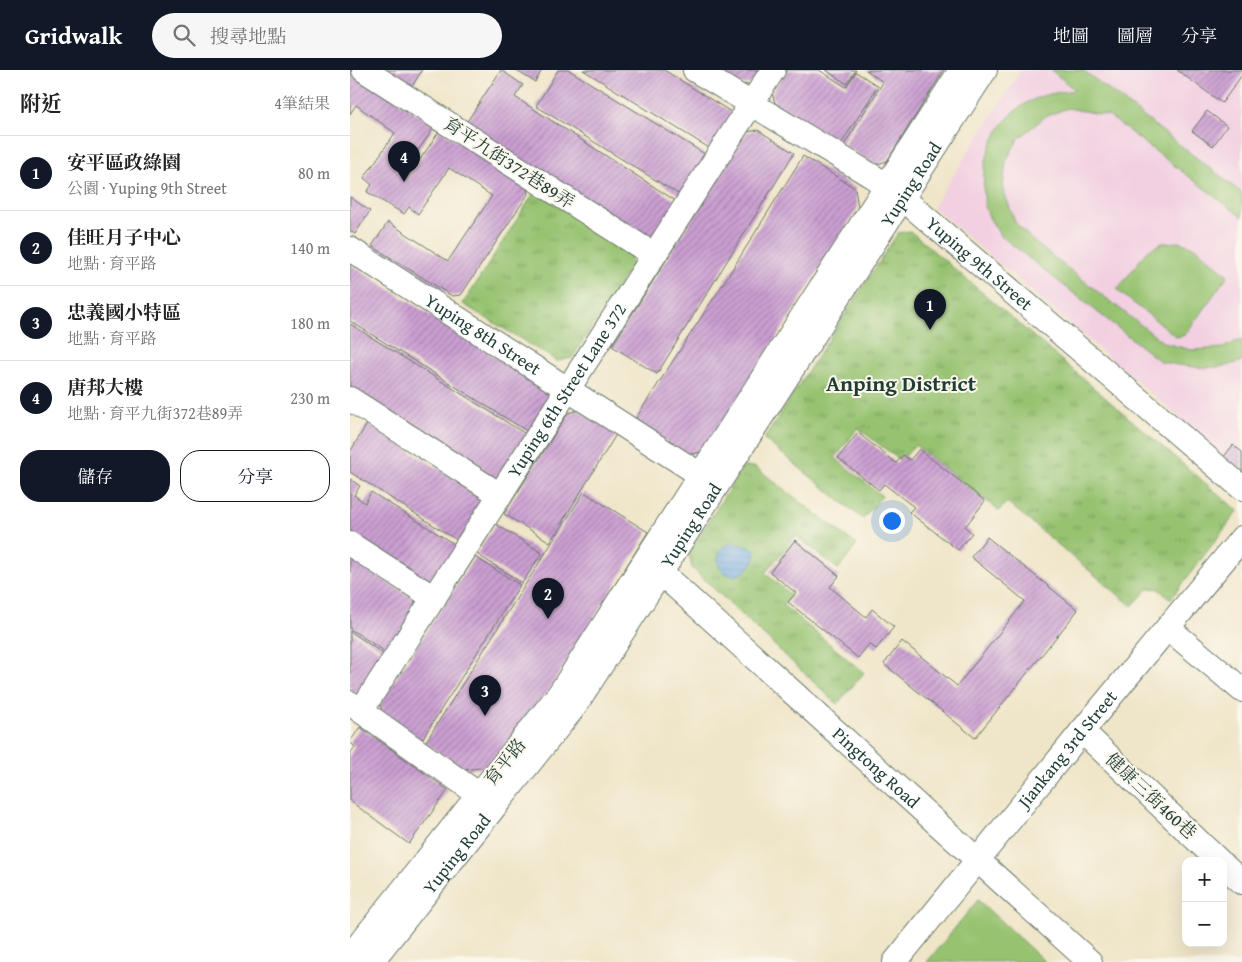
<!DOCTYPE html>
<html lang="zh-TW">
<meta charset="utf-8">
<style>
body{margin:0;font-family:"Gentium Book Plus","Noto Serif TC",serif;background:#f6f6f6;color:#222}
.controls{position:absolute;right:15px;bottom:15px;display:grid;overflow:hidden;border-radius:10px;box-shadow:0 5px 20px #0002}
.controls button{width:45px;height:45px;display:grid;place-items:center;padding:0;border:0;border-bottom:1px solid #e0e0e0;background:#fff;color:#222;font:25px sans-serif}
.you{position:absolute;left:541px;top:450px;width:18px;height:18px;margin:-12px;border:4px solid #fff;border-radius:50%;background:#1a73e8;box-shadow:0 0 0 8px #1a73e833}
.badge{display:grid;place-items:center;width:32px;height:32px;border-radius:50%;background:#111827;color:#fff;font-size:16px;font-weight:700}
.pin{position:absolute;translate:-50% -41px;filter:drop-shadow(0 1px 2px #0008)}
.pin::after{content:'';position:absolute;top:26px;width:18px;height:15px;background:inherit;clip-path:polygon(0 0,100% 0,50% 100%)}
.list{margin:0;padding:0;list-style:none}
h2{display:flex;justify-content:space-between;align-items:center;height:65px;margin:0;padding:0 20px;font-size:21px}
h2 small{font-size:16px;font-weight:400;color:#767676}
.list li{display:grid;grid-template-columns:32px 1fr auto;gap:15px;align-items:center;box-sizing:border-box;height:75px;padding:0 20px;border-top:1px solid #e0e0e0}
.list b{display:block;font-size:19px;white-space:nowrap}
.list p{margin:0;font-size:16px;white-space:nowrap;color:#767676}
.list em{font-size:16px;font-style:normal;color:#767676}
.actions{display:flex;gap:10px;padding:15px 20px}
.actions a{flex:1;padding:11px 0;border:1px solid #111827;border-radius:20px;text-align:center;font-size:18px;color:#111827}
.actions .main{background:#111827;color:#fff}
.icon{flex:none;width:28px;height:28px;fill:none;stroke:currentColor;stroke-width:2;stroke-linecap:round;stroke-linejoin:round}
.map{position:relative;flex:none;width:892px;height:892px;overflow:hidden}
header{display:flex;align-items:center;gap:30px;box-sizing:border-box;height:70px;padding:0 25px;background:#111827;color:#fff}
header strong{font-size:24px}
nav{display:flex;gap:28px;margin-inline-start:auto;font-size:18px}
.search{width:350px;height:45px;background:#f6f6f6;display:flex;align-items:center;gap:12px;box-sizing:border-box;padding:0 18px;border-radius:28px;color:#767676;font-size:19px}
main{display:flex}
aside{flex:1;background:#fff}
.map>svg:first-child{display:block}
.built{fill:#f2cfe1}
.grass{fill:#97c371;stroke:#5b8052}
.park{fill:url(#park-tufts);stroke:#5b8052}
.water{fill:url(#water-rules);stroke:#48738a}
.building{fill:url(#building-hatch)}
.lines{fill:none;stroke-linecap:round;stroke-linejoin:round}
.minor-casing{stroke:#687868;stroke-width:26}
.minor{stroke:#fff;stroke-width:24}
.labels{text-anchor:middle;stroke-width:4;stroke-linejoin:round;paint-order:stroke}
.street-label{font-size:18px;fill:#1f3d34;stroke:#fbf7ec}
.district-label{font-size:22px;font-weight:bold;fill:#1f3d34;stroke:#fbf7ec}
</style>
<header>
<strong>Gridwalk</strong>
<div class="search"><svg class="icon" aria-label="search" viewBox="0 0 24 24"><circle cx="10" cy="10" r="6"/><path d="M15 15l6 6"/></svg>搜尋地點</div>
<nav><a>地圖</a><a>圖層</a><a>分享</a></nav>
</header>
<main>
<aside>
<h2>附近<small>4筆結果</small></h2>
<ul class="list">
<li><span class="badge">1</span><div><b>安平區政綠園</b><p>公園 · Yuping 9th Street</p></div><em>80 m</em></li>
<li><span class="badge">2</span><div><b>佳旺月子中心</b><p>地點 · 育平路</p></div><em>140 m</em></li>
<li><span class="badge">3</span><div><b>忠義國小特區</b><p>地點 · 育平路</p></div><em>180 m</em></li>
<li><span class="badge">4</span><div><b>唐邦大樓</b><p>地點 · 育平九街372巷89弄</p></div><em>230 m</em></li>
</ul>
<div class="actions"><a class="main">儲存</a><a>分享</a></div>
</aside>
<div class="map">
<svg width="892" height="892" viewBox="0 0 892 892">
<defs>
<pattern id="park-tufts" width="24" height="20" patternUnits="userSpaceOnUse" patternTransform="scale(1.25)"><rect width="24" height="20" fill="#97c371"/><path d="M3 7l-1-3M5 7V3M7 7l1-3M15 17l-1-3M17 17v-4M19 17l1-3" fill="none" stroke="#7ba05e"/></pattern>
<pattern id="water-rules" width="6" height="5" patternUnits="userSpaceOnUse" patternTransform="scale(1.25)"><rect width="6" height="5" fill="#71a9e0"/><path d="M0 2.5h6" fill="none" stroke="#5c8bb6"/></pattern>
<pattern id="building-hatch" width="6" height="6" patternUnits="userSpaceOnUse" patternTransform="scale(1.25)"><rect width="6" height="6" fill="#cb9fd2"/><path d="M-1 1l2-2M0 6l6-6M5 7l2-2" fill="none" stroke="#a483ab"/></pattern>
</defs>
<rect width="100%" height="100%" fill="#fbf7ec"/>
<filter id="ink" filterUnits="userSpaceOnUse"><feTurbulence type="fractalNoise" baseFrequency=".02" numOctaves="2"/><feDisplacementMap in="SourceGraphic" scale="10" xChannelSelector="R" yChannelSelector="G"/><feConvolveMatrix kernelMatrix="1 2 1 2 8 2 1 2 1" color-interpolation-filters="sRGB"/></filter>
<filter id="wash" filterUnits="userSpaceOnUse"><feTurbulence type="fractalNoise" baseFrequency=".0096" numOctaves="4" result="noise"/><feDisplacementMap in="SourceGraphic" scale="20" xChannelSelector="R" yChannelSelector="G"/><feGaussianBlur stdDeviation="1.12" result="paint"/><feColorMatrix in="noise" values="0 0 0 0 0 0 0 0 0 0 0 0 0 0 0 0 0 1.4 0 .05"/><feComposite in="paint" operator="in"/></filter>
<g filter="url(#wash)">
<rect width="100%" height="100%" fill="#efe5c8"/>
<path class="built" d="M671,0H892V401L583,137Z"/>
<path class="grass" d="M701,0H733L892,123V147L759,46L718,38L696,46L668,69L656,91L653,119L665,152L684,172L814,273L842,280L873,278L892,269V291C864,302 839,297 811,292L651,166C646,158 638,148 636,139C634,135 634,129 634,124C630,85 649,43 687,28C699,23 712,22 725,20Z
M830,172L846,178L878,205L835,265L827,267L767,220L797,181L812,173Z
M628,830L695,892H577Z"/>
<path class="park" d="M185,121L276,179L283,193L222,288L207,291L113,234Z
M560,161L888,441L820,530L808,518L798,519L782,536L657,432L649,441L565,375L551,391L508,358L485,388L532,426L513,449L414,369L548,163Z
M393,397H405L507,475L488,499L446,466L415,503L441,525L433,535L514,603L487,634L342,498L339,482Z"/>
<path class="water" d="M378,474C388,473 398,475 405,481C406,487 405,490 401,495C380,523 353,489 378,474Z"/>
<g id="blocks">
<path class="building" d="M0,0H2L85,56L51,105L57,109L90,60L176,115L178,124L111,225L102,226L22,176L38,152L98,191L142,126L99,98L68,144L59,137L54,144L17,122L22,115L14,108L45,63L6,35L0,44Z
M31,0H72L61,18Z
M151,0L173,15L165,27L329,133L307,166L292,171L114,56Z
M165,0H192L185,12Z
M208,0H219L358,86L333,127L186,36Z
M233,0H314L381,42L384,48L364,81Z
M366,0H414L406,13L391,15Z
M437,0H469L496,17L506,2L528,16L491,74L425,33L422,23Z
M476,0H506L497,14Z
M516,0H594L537,91L525,95L494,75L533,12Z
M827,0H892V5L872,33Z
M857,41L877,56L863,76L842,61Z
M408,60L444,83L307,304L262,276L397,62Z
M453,86L505,118L508,137L356,381L336,385L284,351L380,203Z
M0,127L20,141L5,164L0,161Z
M0,194L200,322L202,334L183,365L0,251Z
M0,254L182,368L154,411L141,412L0,323Z
M229,340L267,363L200,472L154,444L218,343Z
M17,354L132,426L134,439L113,474L0,402V382Z
M508,363L546,393L553,385L560,390L569,379L635,431L615,457L622,463L608,480L559,442L564,437L534,414L529,420L488,388Z
M883,375L892,382V403L873,388Z
M0,409L10,416L4,425L15,433L21,422L109,477L87,511L73,516L0,469Z
M234,422L298,462L200,618L137,697L115,700L75,673Z
M146,454L192,483L172,513L127,484Z
M637,467L728,540L625,668L534,594L552,571L607,616L675,531L621,487Z
M445,470L489,506L480,517L516,547L522,539L544,557L526,579L519,574L508,588L438,532L446,523L420,502Z
M125,487L170,515L71,671L33,646L30,633Z
M0,488L64,529L67,541L39,584L0,559Z
M0,561L38,587L14,622L0,624Z
M10,657L98,720L59,774L0,731V684L5,677L0,672Z"/>
</g>
</g>
<g filter="url(#ink)">
<use href="#blocks" fill-opacity="0" stroke="#687868" stroke-width="1"/>
<g class="lines">
<defs>
<g id="minor">
<path d="M14,0L304,185"/>
<path id="s1" d="M345,0L537,115L892,418"/>
<path id="s2" d="M0,179L363,413"/>
<path d="M0,329L150,425"/>
<path d="M0,474L84,528"/>
<path id="s3" d="M300,493L740,892"/>
<path d="M818,558L892,620"/>
<path d="M0,633L142,734"/>
<path id="s4" d="M11,641L423,0"/>
<path d="M732,661L869,791"/>
<path d="M873,795L892,812"/>
<path d="M0,886L210,623L611,0"/>
<path id="s5" d="M21,892L224,637L635,0"/>
<path id="s6" d="M545,892L732,661L892,468"/>
</g>
</defs>
<use href="#minor" class="minor-casing"/>
<use href="#minor" class="minor"/>
</g>
</g>
<g class="labels">
<g class="street-label">
<text transform="translate(159 93) rotate(33)" y="6">育平九街372巷89弄</text>
<text dy="6" stroke="none"><textPath href="#s5" startOffset="948">Yuping Road</textPath></text>
<text dy="6" stroke="none"><textPath href="#s1" startOffset="345">Yuping 9th Street</textPath></text>
<text dy="6" stroke="none"><textPath href="#s2" startOffset="158">Yuping 8th Street</textPath></text>
<text dy="6" stroke="none"><textPath href="#s4" startOffset="381">Yuping 6th Street Lane 372</textPath></text>
<text dy="6" stroke="none"><textPath href="#s5" startOffset="542">Yuping Road</textPath></text>
<text dy="6" stroke="none"><textPath href="#s6" startOffset="274">Jiankang 3rd Street</textPath></text>
<text transform="translate(155 692) rotate(-51)" y="6">育平路</text>
<text dy="6" stroke="none"><textPath href="#s3" startOffset="305">Pingtong Road</textPath></text>
<text transform="translate(801 726) rotate(43)" y="6">健康三街460巷</text>
<text dy="6" stroke="none"><textPath href="#s5" startOffset="138">Yuping Road</textPath></text>
</g>
<g class="district-label">
<text x="551" y="321">Anping District</text>
</g>
</g>
</svg>
<div class="controls">
<button>+</button>
<button>−</button>
</div>
<div class="you"></div>
<div class="pin badge" style="left:580px;top:260px">1</div>
<div class="pin badge" style="left:198px;top:549px">2</div>
<div class="pin badge" style="left:135px;top:646px">3</div>
<div class="pin badge" style="left:54px;top:112px">4</div>
</div>
</main>
